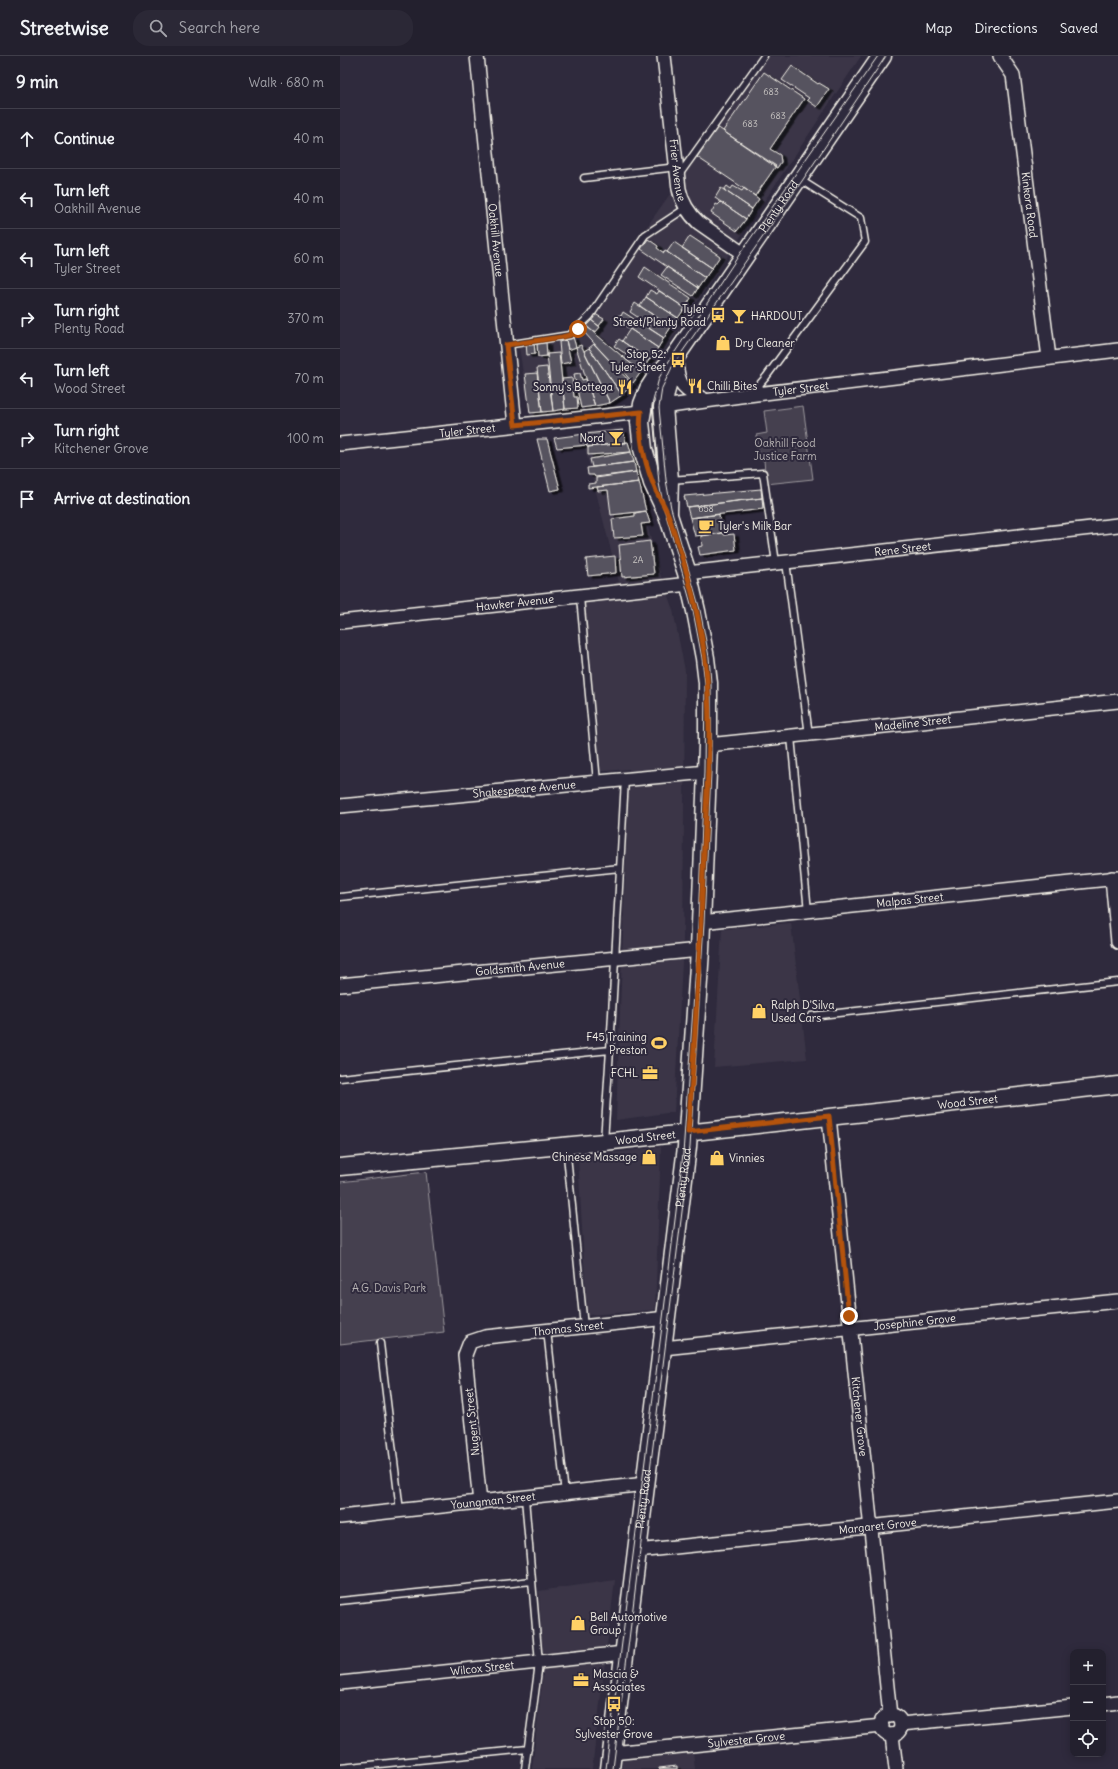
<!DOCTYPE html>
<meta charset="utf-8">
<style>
body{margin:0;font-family:Delius,sans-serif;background:#2b2836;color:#f1f3f6}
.controls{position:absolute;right:12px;bottom:12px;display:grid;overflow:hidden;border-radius:8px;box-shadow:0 2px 10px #0003}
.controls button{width:36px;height:36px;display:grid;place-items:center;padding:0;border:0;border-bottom:1px solid #403e4a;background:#23202e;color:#f1f3f6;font:20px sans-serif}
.stop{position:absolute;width:12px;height:12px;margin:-9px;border:3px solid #b45309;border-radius:50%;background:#fff}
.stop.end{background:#b45309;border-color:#fff;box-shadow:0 1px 4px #0008}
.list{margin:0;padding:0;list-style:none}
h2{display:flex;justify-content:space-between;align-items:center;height:52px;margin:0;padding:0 16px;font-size:17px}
h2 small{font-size:13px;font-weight:400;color:#a3a3aa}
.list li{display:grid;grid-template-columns:26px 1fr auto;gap:12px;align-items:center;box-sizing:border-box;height:60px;padding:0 16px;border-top:1px solid #403e4a}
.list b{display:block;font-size:15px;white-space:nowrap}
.list p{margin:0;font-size:13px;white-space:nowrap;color:#a3a3aa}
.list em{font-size:13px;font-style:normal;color:#a3a3aa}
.icon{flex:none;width:22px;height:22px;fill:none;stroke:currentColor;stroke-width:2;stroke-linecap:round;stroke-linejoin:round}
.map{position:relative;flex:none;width:778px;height:1713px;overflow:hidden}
header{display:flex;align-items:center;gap:24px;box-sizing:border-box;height:56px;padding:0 20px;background:#23202e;border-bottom:1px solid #403e4a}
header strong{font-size:19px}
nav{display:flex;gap:22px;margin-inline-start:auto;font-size:14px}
.search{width:280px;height:36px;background:#2b2836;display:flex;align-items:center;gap:10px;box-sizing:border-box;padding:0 14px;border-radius:16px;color:#a3a3aa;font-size:15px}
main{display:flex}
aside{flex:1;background:#23202e}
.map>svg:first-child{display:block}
.built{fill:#3b3647}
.green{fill:#454050;stroke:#9c989c}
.building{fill:#56525f;stroke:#f4f1e8;filter:url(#shadow)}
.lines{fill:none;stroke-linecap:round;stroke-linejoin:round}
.service-casing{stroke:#f4f1e8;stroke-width:9}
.minor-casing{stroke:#f4f1e8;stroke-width:16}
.tertiary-casing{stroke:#f4f1e8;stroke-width:19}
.secondary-casing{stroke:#f4f1e8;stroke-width:21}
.service{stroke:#2f2a3d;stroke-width:6}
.minor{stroke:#2f2a3d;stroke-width:13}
.tertiary{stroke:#2f2a3d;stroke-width:16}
.secondary{stroke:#2f2a3d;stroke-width:18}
.tram{stroke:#f4f1e8;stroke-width:1}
.route{stroke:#b45309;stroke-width:5}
.labels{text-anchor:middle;stroke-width:4;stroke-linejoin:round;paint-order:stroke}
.number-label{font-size:9px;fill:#ccc9c6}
.street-label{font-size:11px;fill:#f4f1e8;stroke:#2f2a3d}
.poi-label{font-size:11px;fill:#f4f1e8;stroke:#2f2a3d;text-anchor:start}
.park-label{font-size:11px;fill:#b7b3b3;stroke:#2f2a3d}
</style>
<header>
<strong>Streetwise</strong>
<div class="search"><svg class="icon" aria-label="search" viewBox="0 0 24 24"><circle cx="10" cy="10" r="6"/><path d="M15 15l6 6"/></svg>Search here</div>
<nav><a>Map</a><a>Directions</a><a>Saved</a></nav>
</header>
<main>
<aside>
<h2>9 min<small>Walk · 680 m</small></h2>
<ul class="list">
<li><svg class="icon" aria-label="ahead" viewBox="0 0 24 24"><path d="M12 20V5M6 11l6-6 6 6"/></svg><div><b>Continue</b></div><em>40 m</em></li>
<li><svg class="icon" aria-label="left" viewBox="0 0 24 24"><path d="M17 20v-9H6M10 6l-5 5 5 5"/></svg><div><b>Turn left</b><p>Oakhill Avenue</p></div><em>40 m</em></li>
<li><svg class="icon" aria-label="left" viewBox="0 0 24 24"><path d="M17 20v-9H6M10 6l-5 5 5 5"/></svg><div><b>Turn left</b><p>Tyler Street</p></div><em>60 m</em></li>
<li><svg class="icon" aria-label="right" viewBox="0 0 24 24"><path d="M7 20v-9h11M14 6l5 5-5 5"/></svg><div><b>Turn right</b><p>Plenty Road</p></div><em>370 m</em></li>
<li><svg class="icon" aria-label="left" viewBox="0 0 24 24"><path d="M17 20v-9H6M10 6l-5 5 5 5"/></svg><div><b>Turn left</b><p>Wood Street</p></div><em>70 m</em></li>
<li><svg class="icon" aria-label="right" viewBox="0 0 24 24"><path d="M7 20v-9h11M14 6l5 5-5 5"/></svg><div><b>Turn right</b><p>Kitchener Grove</p></div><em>100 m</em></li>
<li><svg class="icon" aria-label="arrive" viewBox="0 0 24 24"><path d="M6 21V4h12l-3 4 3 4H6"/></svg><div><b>Arrive at destination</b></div></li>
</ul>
</aside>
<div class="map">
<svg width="778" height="1713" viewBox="0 0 778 1713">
<defs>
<filter id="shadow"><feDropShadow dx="4.5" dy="2.5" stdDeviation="0" flood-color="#0009"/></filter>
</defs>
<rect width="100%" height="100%" fill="#2f2a3d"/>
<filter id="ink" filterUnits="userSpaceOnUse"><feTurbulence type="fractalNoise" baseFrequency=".025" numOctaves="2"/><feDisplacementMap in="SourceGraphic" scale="8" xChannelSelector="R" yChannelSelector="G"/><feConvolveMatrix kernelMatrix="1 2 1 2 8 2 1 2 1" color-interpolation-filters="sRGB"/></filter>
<g filter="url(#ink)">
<path class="built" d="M428,0H521L315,309L281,344L188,351L178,283L230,279Z
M281,371L321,521L333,554L345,615L343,888L334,1056L276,1064L289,713L253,716L235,534L279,526L241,377Z
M451,867L467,1003L374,1011L382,873Z
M321,1091L315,1254L247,1259L238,1101Z
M275,1524L252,1713H192L203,1618L199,1535Z
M353,1696L355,1713H281L282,1703Z"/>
<path class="green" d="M463,350L473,423L426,428L424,404H419L416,379L427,377L424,355Z
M86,1116L104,1276L0,1288V1126Z"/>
<path class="building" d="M452,10L478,28L479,27L489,33L477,51L467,44L469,42L442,24Z
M424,16L464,43L430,93L440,99L441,106L437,112L383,75Z
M377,71L436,110L415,140L357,101Z
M387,130L391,133L393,130L402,135L404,132L419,143L412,153L384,134Z
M381,132L412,153L406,163L375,142Z
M381,146L406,163L397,175L371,157L376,148L378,149Z
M350,180L380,200L372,212L342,192Z
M308,183L318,190L317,192L324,197L325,195L327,196L365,222L358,232L301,193Z
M334,186L372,212L365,222L327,196Z
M305,211L351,242L345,252L299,221Z
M327,211L358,232L353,240L321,219Z
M310,234L317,238L319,235L345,252L338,262L306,241Z
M306,241L338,262L331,271L300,250Z
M295,247L331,271L324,282L309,272L311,270L290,256Z
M283,256L324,282L318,292L275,263L278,259L281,260Z
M255,258L264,263L259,270L251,264Z
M251,264L260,271L255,277L246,270Z
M246,270L301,316L293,327L280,312L278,314L243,275Z
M290,273L318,292L309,304L282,285Z
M233,281L236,291L228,294L226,284Z
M279,283L309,304L301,316L283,301L286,298L274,290Z
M226,284L231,306L221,308L219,286Z
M194,286L195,298L187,299L186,287Z
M206,286L207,300L198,301L197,287Z
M254,288L292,328L282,339L249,292Z
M241,289L270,347L255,350L236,291Z
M249,292L282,339L270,347L244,295Z
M219,297L225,353L213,355L207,298Z
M207,311L213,355L202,356L197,312Z
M197,317L202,356L190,357L185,318Z
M240,317L242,324L246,323L255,350L241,352L234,318Z
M232,322L234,341H237L238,352L225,353L222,323Z
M283,374L286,387L247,391L245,378Z
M245,378L247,389L217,392L214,382Z
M197,383H207L220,433L210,435Z
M288,386L291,396L248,399V391Z
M291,396L294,406L252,411L250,403Z
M294,406L296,416L255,421L254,419H248L247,412Z
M296,416L299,426L248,432V428L256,427V422Z
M299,426L306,455L271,459L268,434L258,435L257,431Z
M421,433L422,442L347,451L344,440Z
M422,442L423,453L350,462L347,451Z
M306,455L310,467L301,468L303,480L274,482L272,463L295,460V457Z
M379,458L381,477L355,480L350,462Z
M384,477V479L394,478L396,494L360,499L358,491L362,490L361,480Z
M310,485L314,518L282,521L279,489Z
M275,500L276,517L248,520L246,503Z
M337,1710V1713H319V1712Z"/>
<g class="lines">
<defs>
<path id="service" d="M339,119L424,0
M244,122L337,111
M166,289L230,279L250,260L305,179L346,152
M412,337L426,321L525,186L521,162L459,123
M330,424L423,417L436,507
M446,506L469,679
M240,541L257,726
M451,681L468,855
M0,841L280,812
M471,960L778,926
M0,1022L270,994
M264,1085L270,994L285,723
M226,1089L244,1271
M207,1274L225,1438
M40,1287L60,1455
M185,1442L199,1607L185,1713
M0,1545L192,1525
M0,1712L188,1693"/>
<g id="minor">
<path id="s1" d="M137,0L175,369"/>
<path id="s2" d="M324,0L339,133C342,147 348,157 359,167L405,199"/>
<path id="s3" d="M660,0L673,19L709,302"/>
<path d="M336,306C338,331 344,334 365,344"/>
<path id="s4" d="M323,351L400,340L778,294"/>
<path id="s5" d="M0,388L301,356"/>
<path id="s6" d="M347,517L778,469"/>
<path id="s7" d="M0,566L349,528"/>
<path id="s8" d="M368,689L778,645"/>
<path id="s9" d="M0,750L367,716"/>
<path d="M772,822L778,886"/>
<path id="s10" d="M361,866L778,822"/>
<path id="s11" d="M0,929L360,894"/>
<path id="s12" d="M489,1061L550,1660"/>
<path id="s13" d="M323,1292L778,1245"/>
<path id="s14" d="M140,1447L125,1299L130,1286L145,1281L327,1262"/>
<path id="s15" d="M0,1461L306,1428"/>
<path id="s16" d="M297,1495L778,1445"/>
<path id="s17" d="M0,1627L284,1597"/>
<path d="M763,1648L778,1646"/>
<circle cx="551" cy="1669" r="10"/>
<path d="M561,1668L733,1651"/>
<path d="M552,1679L556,1713"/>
<path id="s18" d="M272,1697L542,1670"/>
</g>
<g id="tertiary">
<path id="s19" d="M0,1111L264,1086L778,1029"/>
</g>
<g id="secondary">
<path d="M328,456L329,424L323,351L325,337L334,305"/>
<path id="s20" d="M270,1713L347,1091L360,894L368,689V627L365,602L356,555L347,517L328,459L313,427L303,393L300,366L303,348L309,333L316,322L335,301L542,0"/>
</g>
</defs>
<use href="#service" class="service-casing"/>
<use href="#minor" class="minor-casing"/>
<use href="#tertiary" class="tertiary-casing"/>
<use href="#secondary" class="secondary-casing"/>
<use href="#service" class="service"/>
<use href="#minor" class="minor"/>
<use href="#tertiary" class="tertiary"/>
<use href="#secondary" class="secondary"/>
<path class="tram" d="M266,1713L323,1262L343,1098L357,895L364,716L365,627L362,602L353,555L323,448L319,427L312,349L319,322L329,305L401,196L538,0
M273,1713L350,1091L364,866L371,715V627L369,601L360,554L331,452L326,424L319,352L322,332L333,309L462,125L546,0"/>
</g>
</g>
<g class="lines" filter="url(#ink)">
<path class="route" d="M238,273L230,279L222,281L166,289L175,369L301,356C298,382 306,411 316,435C320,443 326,452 329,461C345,507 359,555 365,603C373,666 367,731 364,794C360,888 356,982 348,1076L489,1060L509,1260"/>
</g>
<defs>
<symbol id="bus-bare" viewBox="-9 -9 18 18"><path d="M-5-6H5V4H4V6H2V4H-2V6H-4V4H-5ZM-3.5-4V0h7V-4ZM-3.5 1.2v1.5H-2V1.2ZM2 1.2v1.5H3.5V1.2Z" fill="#ffd166" stroke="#2f2a3d" stroke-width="2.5" paint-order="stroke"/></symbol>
<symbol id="bar-bare" viewBox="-9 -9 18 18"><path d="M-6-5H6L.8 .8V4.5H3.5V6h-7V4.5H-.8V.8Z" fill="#ffd166" stroke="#2f2a3d" stroke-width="2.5" paint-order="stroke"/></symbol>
<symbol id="shop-bare" viewBox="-9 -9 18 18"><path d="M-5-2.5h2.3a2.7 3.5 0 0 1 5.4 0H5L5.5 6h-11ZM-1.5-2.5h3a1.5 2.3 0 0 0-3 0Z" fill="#ffd166" stroke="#2f2a3d" stroke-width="2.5" paint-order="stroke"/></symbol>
<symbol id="restaurant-bare" viewBox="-9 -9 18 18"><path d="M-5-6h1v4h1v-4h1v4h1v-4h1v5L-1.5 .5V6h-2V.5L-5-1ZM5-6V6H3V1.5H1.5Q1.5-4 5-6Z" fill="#ffd166" stroke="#2f2a3d" stroke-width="2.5" paint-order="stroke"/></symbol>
<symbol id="cafe-bare" viewBox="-9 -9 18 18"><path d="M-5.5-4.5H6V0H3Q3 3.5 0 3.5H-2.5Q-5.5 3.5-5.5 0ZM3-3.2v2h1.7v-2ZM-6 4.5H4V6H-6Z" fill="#ffd166" stroke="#2f2a3d" stroke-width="2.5" paint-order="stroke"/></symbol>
<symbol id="stadium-bare" viewBox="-9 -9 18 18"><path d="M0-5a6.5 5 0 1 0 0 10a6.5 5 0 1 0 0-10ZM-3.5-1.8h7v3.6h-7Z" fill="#ffd166" stroke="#2f2a3d" stroke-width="2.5" paint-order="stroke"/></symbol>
<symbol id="office-bare" viewBox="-9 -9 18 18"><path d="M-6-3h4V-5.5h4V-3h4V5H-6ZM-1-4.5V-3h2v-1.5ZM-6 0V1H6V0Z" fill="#ffd166" stroke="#2f2a3d" stroke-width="2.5" paint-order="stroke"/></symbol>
</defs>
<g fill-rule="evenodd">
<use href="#bus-bare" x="367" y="248" width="22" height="22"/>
<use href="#bar-bare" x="388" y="249" width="22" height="22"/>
<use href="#shop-bare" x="372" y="276" width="22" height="22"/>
<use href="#bus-bare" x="327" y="293" width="22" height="22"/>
<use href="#restaurant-bare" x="344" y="319" width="22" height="22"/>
<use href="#restaurant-bare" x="274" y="320" width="22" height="22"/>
<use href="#bar-bare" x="265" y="371" width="22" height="22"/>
<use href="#cafe-bare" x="355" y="459" width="22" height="22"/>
<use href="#shop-bare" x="408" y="944" width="22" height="22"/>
<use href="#stadium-bare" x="308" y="976" width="22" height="22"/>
<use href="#office-bare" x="299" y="1006" width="22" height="22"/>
<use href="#shop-bare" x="298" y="1090" width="22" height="22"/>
<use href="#shop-bare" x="366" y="1091" width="22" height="22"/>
<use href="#shop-bare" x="227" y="1556" width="22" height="22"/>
<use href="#office-bare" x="230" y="1613" width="22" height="22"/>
<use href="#bus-bare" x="263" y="1637" width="22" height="22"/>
</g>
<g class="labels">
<g class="number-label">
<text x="431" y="39">683</text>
<text x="438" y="63">683</text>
<text x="410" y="71">683</text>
<text x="366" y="456">658</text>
<text x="298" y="507">2A</text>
</g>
<g class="street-label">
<text dy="4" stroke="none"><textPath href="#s2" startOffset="115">Frier Avenue</textPath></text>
<text dy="4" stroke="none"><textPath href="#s3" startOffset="154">Kinkora Road</textPath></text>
<text dy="4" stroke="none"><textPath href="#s20" startOffset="1621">Plenty Road</textPath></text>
<text dy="4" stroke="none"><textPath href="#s1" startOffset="185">Oakhill Avenue</textPath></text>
<text dy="4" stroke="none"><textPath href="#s4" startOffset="139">Tyler Street</textPath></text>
<text dy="4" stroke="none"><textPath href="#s5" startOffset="128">Tyler Street</textPath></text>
<text dy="4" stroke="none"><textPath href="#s6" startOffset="217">Rene Street</textPath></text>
<text dy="4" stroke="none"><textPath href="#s7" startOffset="176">Hawker Avenue</textPath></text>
<text dy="4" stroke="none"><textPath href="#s8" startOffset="206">Madeline Street</textPath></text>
<text dy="4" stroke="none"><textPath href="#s9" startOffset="185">Shakespeare Avenue</textPath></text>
<text dy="4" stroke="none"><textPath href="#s10" startOffset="210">Malpas Street</textPath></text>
<text dy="4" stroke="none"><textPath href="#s11" startOffset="181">Goldsmith Avenue</textPath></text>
<text dy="4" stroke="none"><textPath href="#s19" startOffset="631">Wood Street</textPath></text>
<text dy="4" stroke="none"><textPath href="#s19" startOffset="307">Wood Street</textPath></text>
<text dy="4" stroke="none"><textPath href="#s20" startOffset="596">Plenty Road</textPath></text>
<text dy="4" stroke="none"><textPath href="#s13" startOffset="253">Josephine Grove</textPath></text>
<text dy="4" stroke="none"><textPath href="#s14" startOffset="262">Thomas Street</textPath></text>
<text dy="4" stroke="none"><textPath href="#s12" startOffset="301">Kitchener Grove</textPath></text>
<text transform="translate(132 1366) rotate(-96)" y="4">Nugent Street</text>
<text dy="4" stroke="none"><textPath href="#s20" startOffset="272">Plenty Road</textPath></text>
<text dy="4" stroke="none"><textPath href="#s15" startOffset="154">Youngman Street</textPath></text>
<text dy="4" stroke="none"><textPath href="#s16" startOffset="242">Margaret Grove</textPath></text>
<text dy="4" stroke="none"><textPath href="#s17" startOffset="143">Wilcox Street</textPath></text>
<text dy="4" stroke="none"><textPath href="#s18" startOffset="135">Sylvester Grove</textPath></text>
</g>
<g class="poi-label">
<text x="366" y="257" text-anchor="end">Tyler<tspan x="366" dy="13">Street/Plenty Road</tspan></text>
<text x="411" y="264">HARDOUT</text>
<text x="395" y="291">Dry Cleaner</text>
<text x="326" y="302" text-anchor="end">Stop 52:<tspan x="326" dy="13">Tyler Street</tspan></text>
<text x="367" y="334">Chilli Bites</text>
<text x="273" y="335" text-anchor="end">Sonny's Bottega</text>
<text x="264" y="386" text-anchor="end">Nord</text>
<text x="378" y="474">Tyler's Milk Bar</text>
<text x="431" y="953">Ralph D'Silva<tspan x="431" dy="13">Used Cars</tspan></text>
<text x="307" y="985" text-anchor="end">F45 Training<tspan x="307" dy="13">Preston</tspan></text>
<text x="298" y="1021" text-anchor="end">FCHL</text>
<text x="297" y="1105" text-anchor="end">Chinese Massage</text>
<text x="389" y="1106">Vinnies</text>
<text x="250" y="1565">Bell Automotive<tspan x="250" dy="13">Group</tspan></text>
<text x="253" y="1622">Mascia &amp;<tspan x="253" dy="13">Associates</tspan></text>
<text x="274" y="1669" text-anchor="middle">Stop 50:<tspan x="274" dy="13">Sylvester Grove</tspan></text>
</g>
<g class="park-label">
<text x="445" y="391">Oakhill Food<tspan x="445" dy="13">Justice Farm</tspan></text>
<text x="49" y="1236">A.G. Davis Park</text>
</g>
</g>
</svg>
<div class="controls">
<button>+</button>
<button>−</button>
<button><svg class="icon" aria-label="locate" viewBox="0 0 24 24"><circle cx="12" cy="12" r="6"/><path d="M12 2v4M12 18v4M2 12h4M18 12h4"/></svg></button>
</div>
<div class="stop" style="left:238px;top:273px"></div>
<div class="stop end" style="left:509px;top:1260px"></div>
</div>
</main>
